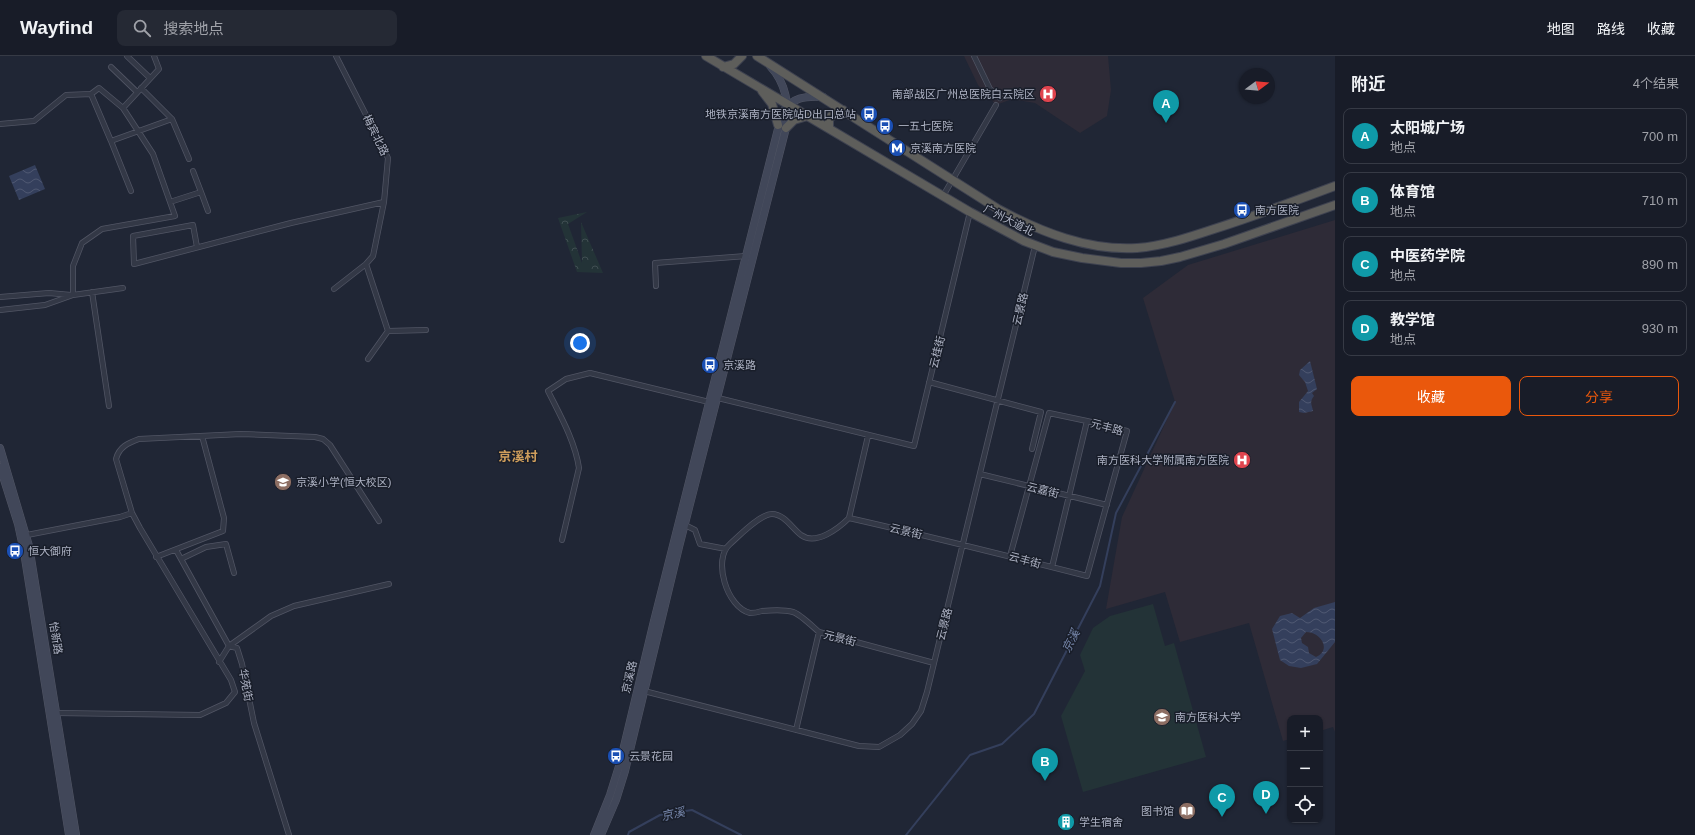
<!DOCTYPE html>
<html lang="zh">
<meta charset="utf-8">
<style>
body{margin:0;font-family:Arial,"Noto Sans SC",sans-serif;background:#252934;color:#f1f3f6}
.controls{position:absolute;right:12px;bottom:12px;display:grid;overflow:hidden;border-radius:8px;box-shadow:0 1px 3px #0004}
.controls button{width:36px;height:36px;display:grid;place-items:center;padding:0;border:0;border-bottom:1px solid #363a45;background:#181c28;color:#f1f3f6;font:20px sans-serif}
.compass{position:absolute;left:1239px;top:12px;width:36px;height:36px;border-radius:50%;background:#181c28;box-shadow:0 1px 3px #0004;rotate:74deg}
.you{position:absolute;left:580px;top:287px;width:14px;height:14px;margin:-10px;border:3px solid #fff;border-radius:50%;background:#1a73e8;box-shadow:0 0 0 6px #1a73e833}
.badge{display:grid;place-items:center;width:26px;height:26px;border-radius:50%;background:#ea580c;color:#fff;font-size:13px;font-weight:700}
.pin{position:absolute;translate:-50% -33px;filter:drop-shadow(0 1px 2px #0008)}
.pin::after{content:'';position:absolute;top:21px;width:14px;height:12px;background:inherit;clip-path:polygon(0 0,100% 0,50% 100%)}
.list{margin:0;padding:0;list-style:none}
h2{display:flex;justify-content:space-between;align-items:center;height:52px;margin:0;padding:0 16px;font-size:17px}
h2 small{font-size:13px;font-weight:400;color:#9fa1a8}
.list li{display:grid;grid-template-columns:26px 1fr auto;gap:12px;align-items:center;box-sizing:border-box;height:56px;margin:0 8px 8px;padding:0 8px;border:1px solid #363a45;border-radius:8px}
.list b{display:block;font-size:15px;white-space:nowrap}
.list p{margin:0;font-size:13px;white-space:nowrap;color:#9fa1a8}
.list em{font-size:13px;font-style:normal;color:#9fa1a8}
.actions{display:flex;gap:8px;padding:12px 16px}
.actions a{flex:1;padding:9px 0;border:1px solid #ea580c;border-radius:8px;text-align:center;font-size:14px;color:#ea580c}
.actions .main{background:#ea580c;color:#fff}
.icon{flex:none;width:22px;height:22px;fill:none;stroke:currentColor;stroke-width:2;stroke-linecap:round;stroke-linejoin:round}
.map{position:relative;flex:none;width:1335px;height:779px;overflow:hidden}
header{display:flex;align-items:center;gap:24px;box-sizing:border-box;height:56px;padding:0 20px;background:#181c28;border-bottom:1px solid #363a45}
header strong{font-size:19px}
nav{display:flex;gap:22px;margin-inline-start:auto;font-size:14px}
.search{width:280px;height:36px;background:#252934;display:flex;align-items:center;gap:10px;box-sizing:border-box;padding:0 14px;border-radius:8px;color:#9fa1a8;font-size:15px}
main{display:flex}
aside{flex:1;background:#181c28}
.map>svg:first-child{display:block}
.medical{fill:#2e2b37}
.park{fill:url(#park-crowns)}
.pitch{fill:#233337}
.water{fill:url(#water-waves);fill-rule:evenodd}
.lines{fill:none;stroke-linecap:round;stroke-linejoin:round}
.stream{stroke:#343f5c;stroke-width:2}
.minor-casing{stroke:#515564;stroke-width:6}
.secondary-casing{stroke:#515564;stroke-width:8}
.trunk-casing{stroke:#3e4250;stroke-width:10}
.minor{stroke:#333846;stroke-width:4.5}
.secondary{stroke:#414759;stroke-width:7}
.trunk{stroke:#5e5e5b;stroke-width:8}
.labels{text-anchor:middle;stroke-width:3;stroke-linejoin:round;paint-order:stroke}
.poi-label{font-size:11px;fill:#adb2c3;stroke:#191e2a;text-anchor:start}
.street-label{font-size:11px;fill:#adb2c3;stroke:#191e2a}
.water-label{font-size:12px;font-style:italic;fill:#7686aa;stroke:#191e2a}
.quarter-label{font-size:13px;font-weight:bold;fill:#cf9e5c;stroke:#191e2a}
</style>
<header>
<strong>Wayfind</strong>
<div class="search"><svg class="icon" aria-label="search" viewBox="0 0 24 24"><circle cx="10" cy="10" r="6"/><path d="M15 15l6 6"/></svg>搜索地点</div>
<nav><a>地图</a><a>路线</a><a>收藏</a></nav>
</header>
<main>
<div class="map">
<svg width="1335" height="779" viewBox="0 0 1335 779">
<defs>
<pattern id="park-crowns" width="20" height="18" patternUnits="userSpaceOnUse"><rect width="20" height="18" fill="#233337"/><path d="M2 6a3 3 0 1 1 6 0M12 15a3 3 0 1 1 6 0" fill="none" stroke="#404e52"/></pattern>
<pattern id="water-waves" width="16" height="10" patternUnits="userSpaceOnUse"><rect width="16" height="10" fill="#343f5c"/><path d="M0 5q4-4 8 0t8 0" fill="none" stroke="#4f5872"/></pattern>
</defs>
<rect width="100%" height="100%" fill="#202635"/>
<path class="medical" d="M964,0H1108L1111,34L1107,60L1080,77L1035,47L1012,43L996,49L978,29Z
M1335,164V676L1333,671L1320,675V662H1290V683L1283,685L1249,567L1180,586L1165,536L1106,553L1122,461L1175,346L1143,242L1188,209Z"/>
<path class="park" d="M587,156L568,168L582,207L581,166L603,217L577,216L558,162Z"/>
<path class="pitch" d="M1153,548L1165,590L1174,587L1206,701L1083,736L1061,660L1085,615L1080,599L1093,572L1110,560Z"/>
<path class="water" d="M35,109L45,133L19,144L9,120Z
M1310,305L1317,333L1312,337L1314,340C1309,346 1312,349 1313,355L1304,357L1299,356V346L1308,335L1305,326L1299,319L1300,314Z
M1335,546V586L1317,608L1301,612L1289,610L1280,604L1272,573L1280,560L1292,557L1300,562L1314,552ZM1306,576C1321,576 1332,594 1316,601L1309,597L1308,591L1302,587L1301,582Z"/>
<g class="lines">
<path class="stream" d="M628,779L629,776L660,759L692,754L741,779
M906,779L970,699L1002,688L1034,658L1100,530L1116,457L1175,346"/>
<defs>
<path id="minor" d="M127,0L150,22
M974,0L990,33L1000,42
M111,11L137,36
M91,38L111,85L172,63L141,32
M123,52L159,13L154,0
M172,63L189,103
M0,68L34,65L66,39L91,38L99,32L123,52L153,98L175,160L102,173L82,187L73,210V239
M111,85L131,135
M201,136L208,155
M943,140L996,49
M170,146L201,136L193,115
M197,191L193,169L133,180L134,208L291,167L384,146
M366,208L388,275
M656,230L655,207L746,200
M334,233L366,208L373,200L384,146L388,102L336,0
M92,236L109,350
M0,241L49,237L71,239
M0,254L45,249L73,239L123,232
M388,275L426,274
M368,303L388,275
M929,326L1041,356L1032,393
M718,342L914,390L970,156
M980,418L1107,449
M849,462C929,480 1008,500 1087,520L1127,375L1087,365L1052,511
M849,462L868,380
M685,469L695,474L700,488L726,493
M27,479L120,461L132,457
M562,484L579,412C575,385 560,359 548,335L566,323L590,317L709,346
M176,494L229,590L237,592L242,608L254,667L289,779
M1010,500L1049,357L1087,365
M156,501L223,475L224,462L202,380
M181,503L206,491L226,488L234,517
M819,576C813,571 800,558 793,556C783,553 772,554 762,555C759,556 754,557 750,557C727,552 712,503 730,488C739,480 760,458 772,458C784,458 792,472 801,479C816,490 839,472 849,462
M219,606L229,590L271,560L294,550L389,528
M644,635L859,690L879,691L900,679L912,668L921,655L927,636L1035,190
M56,657L200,659L226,647L235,636L231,624L140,472L132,457L116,403C119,391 128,387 139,383L241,378L315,381L323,383L330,389L379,465
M796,674L819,576L934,607"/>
<path id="secondary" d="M0,392L29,490L76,779
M0,411L18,468L24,496L69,779
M594,779L610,739L620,707L654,565L782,57C792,41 805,40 823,41
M601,779L616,744L625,715L679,491L786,72C790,50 786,27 770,10"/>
<path id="trunk" d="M706,0L970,156L1024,185L1053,196L1082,202L1121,207H1141L1161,205L1180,201L1224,188L1335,149
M757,0L998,153C1041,176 1088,195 1137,192C1163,190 1190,181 1214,173C1255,160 1295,145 1335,130
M723,11L734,8L742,0
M762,35L772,48L778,69
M786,72L794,64L807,60
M829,72V64L833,57L843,54"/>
</defs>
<use href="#minor" class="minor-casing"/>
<use href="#secondary" class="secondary-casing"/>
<use href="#trunk" class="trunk-casing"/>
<use href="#minor" class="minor"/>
<use href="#secondary" class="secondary"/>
<use href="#trunk" class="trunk"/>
</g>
<defs>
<symbol id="hospital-disc" viewBox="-11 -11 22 22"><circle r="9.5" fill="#e0444e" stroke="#191e2a"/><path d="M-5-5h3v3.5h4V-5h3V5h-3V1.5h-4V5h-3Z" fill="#fff"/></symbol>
<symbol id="bus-disc" viewBox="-11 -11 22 22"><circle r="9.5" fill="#1a4fb4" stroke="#191e2a"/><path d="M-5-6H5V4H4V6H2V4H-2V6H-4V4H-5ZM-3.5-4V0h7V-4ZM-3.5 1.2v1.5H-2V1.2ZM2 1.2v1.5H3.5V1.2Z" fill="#fff"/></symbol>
<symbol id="metro-disc" viewBox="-11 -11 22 22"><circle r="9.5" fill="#1a4fb4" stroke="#191e2a"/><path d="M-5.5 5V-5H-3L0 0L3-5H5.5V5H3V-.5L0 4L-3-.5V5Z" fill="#fff"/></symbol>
<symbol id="school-disc" viewBox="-11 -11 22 22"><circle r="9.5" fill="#8d6e63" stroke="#191e2a"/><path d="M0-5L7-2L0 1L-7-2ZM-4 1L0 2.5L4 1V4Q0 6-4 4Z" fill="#fff"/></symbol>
<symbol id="university-disc" viewBox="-11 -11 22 22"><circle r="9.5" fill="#8d6e63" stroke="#191e2a"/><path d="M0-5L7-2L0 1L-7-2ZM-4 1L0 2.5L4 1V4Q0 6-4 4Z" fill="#fff"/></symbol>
<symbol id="library-disc" viewBox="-11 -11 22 22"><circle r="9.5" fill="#8d6e63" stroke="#191e2a"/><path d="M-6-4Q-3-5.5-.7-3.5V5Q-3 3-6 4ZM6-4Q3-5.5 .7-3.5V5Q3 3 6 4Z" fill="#fff"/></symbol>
<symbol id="building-disc" viewBox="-11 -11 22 22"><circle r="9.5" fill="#0f9aa8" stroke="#191e2a"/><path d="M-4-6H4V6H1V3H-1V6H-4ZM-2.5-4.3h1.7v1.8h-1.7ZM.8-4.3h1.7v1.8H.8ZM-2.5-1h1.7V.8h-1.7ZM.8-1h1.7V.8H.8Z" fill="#fff"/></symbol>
</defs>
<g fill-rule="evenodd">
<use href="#hospital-disc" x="1038" y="28" width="20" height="20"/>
<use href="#bus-disc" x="859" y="48" width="20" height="20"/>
<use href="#bus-disc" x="875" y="60" width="20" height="20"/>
<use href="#metro-disc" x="887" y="82" width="20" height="20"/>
<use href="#bus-disc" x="1232" y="144" width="20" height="20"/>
<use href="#bus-disc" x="700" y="299" width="20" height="20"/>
<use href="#hospital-disc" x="1232" y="394" width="20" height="20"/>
<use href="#school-disc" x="273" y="416" width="20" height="20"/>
<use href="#bus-disc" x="5" y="485" width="20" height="20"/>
<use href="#university-disc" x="1152" y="651" width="20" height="20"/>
<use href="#bus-disc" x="606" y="690" width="20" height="20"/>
<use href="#library-disc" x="1177" y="745" width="20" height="20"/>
<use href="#building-disc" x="1056" y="756" width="20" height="20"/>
</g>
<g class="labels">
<g class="poi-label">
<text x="1035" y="42" text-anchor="end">南部战区广州总医院白云院区</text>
<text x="856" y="62" text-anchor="end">地铁京溪南方医院站D出口总站</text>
<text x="898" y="74">一五七医院</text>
<text x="910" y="96">京溪南方医院</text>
<text x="1255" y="158">南方医院</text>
<text x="723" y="313">京溪路</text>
<text x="1229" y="408" text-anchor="end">南方医科大学附属南方医院</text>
<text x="296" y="430">京溪小学(恒大校区)</text>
<text x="28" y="499">恒大御府</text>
<text x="1175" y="665">南方医科大学</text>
<text x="629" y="704">云景花园</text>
<text x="1174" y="759" text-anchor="end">图书馆</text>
<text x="1079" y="770">学生宿舍</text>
</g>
<g class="street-label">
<text transform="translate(376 79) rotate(64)" y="4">梅宾北路</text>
<text transform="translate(1009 164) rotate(27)" y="4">广州大道北</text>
<text transform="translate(1020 253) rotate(-77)" y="4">云景路</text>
<text transform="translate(937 296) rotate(-76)" y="4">云桂街</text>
<text transform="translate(1107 371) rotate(15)" y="4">元丰路</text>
<text transform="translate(1043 434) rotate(14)" y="4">云嘉街</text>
<text transform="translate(906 475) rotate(13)" y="4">云景街</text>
<text transform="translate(1025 504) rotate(15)" y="4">云丰街</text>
<text transform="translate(944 568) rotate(-76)" y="4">云景路</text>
<text transform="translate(56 582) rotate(81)" y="4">怡新路</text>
<text transform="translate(840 582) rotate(14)" y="4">元景街</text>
<text transform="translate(629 621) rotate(-77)" y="4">京溪路</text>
<text transform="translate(246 629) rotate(79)" y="4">华苑街</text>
</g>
<g class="water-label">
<text transform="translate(1071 585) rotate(-63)" y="4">京溪</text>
<text transform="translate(673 758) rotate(-12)" y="4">京溪</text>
</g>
<g class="quarter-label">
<text x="518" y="405">京溪村</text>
</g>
</g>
</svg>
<div class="controls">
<button>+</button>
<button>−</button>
<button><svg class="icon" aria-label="locate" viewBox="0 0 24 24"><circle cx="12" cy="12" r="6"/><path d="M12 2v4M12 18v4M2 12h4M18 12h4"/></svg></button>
</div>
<svg class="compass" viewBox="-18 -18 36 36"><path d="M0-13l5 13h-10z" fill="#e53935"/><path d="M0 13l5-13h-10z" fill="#9fa1a8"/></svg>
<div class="you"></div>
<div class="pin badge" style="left:1166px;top:67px;background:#0f9aa8">A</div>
<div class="pin badge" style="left:1045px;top:725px;background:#0f9aa8">B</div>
<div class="pin badge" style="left:1222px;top:761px;background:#0f9aa8">C</div>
<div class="pin badge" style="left:1266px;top:758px;background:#0f9aa8">D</div>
</div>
<aside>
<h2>附近<small>4个结果</small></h2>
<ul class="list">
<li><span class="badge" style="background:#0f9aa8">A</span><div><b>太阳城广场</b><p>地点</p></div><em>700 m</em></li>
<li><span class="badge" style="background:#0f9aa8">B</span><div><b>体育馆</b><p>地点</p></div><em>710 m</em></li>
<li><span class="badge" style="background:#0f9aa8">C</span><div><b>中医药学院</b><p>地点</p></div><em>890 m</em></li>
<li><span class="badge" style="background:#0f9aa8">D</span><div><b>教学馆</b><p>地点</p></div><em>930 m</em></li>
</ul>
<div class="actions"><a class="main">收藏</a><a>分享</a></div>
</aside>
</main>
